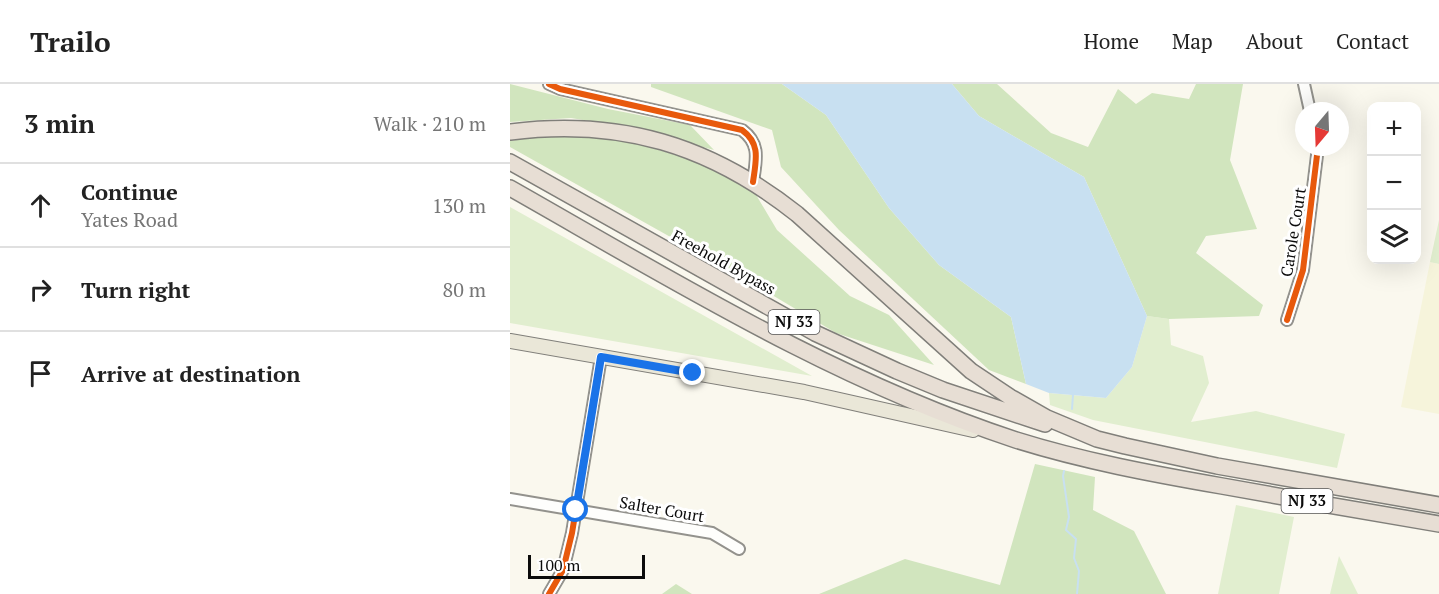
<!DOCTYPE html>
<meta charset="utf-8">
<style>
body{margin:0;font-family:"PT Serif",serif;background:#f6f6f6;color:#222}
.controls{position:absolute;right:18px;top:18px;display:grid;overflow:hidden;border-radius:12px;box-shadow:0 6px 24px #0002}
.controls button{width:54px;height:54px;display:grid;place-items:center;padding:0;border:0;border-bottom:2px solid #e0e0e0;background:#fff;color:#222;font:30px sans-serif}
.compass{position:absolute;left:785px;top:18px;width:54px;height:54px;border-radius:50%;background:#fff;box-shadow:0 6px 24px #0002;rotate:199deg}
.scale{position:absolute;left:18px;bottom:15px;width:117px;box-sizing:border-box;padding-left:6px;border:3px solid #0b0b0b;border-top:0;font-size:16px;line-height:21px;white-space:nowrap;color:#0b0b0b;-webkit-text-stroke:4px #fff;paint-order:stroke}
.stop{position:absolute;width:18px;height:18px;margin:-14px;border:4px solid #1a73e8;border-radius:50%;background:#fff}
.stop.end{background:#1a73e8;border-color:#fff;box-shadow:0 2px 6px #0008}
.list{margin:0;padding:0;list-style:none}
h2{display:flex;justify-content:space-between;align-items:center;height:78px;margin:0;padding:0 24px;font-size:26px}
h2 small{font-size:20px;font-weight:400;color:#767676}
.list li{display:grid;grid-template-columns:39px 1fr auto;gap:18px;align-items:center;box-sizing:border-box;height:84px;padding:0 24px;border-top:2px solid #e0e0e0}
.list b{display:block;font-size:22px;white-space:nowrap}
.list p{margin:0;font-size:20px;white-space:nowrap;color:#767676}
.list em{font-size:20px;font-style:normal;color:#767676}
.icon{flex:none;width:33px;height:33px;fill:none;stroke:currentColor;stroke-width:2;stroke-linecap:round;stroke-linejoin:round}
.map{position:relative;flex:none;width:929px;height:510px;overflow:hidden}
header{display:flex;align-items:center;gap:36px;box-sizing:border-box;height:84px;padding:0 30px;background:#fff;border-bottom:2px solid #e0e0e0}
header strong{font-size:28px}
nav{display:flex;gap:33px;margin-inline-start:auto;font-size:21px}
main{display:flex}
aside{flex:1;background:#fff}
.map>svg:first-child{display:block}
.farmland{fill:#f6f4db}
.green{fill:#e1eecf}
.forest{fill:#d1e5be}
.water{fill:#c8e0f1}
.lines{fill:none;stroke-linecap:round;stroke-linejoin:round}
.stream{stroke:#c8e0f1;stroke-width:2}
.minor-casing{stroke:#93928d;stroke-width:14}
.major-casing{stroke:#807f7a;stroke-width:16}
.highway-casing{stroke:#807f7a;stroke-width:18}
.minor{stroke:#fefefc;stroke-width:10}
.major{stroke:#eae7d8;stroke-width:14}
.highway{stroke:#e7ded4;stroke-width:15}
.cycleway-casing{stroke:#fff;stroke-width:10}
.cycleway{stroke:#e8590c;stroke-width:6}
.route{stroke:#1a73e8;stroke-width:8}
.labels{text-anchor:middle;stroke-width:6;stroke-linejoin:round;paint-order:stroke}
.shield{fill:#fff;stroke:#545454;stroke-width:1.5}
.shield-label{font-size:15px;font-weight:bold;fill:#0b0b0b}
.street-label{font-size:16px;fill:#0b0b0b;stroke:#fff}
</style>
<header>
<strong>Trailo</strong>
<nav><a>Home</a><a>Map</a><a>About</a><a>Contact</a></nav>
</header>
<main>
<aside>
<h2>3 min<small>Walk · 210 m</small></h2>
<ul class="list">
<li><svg class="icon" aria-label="ahead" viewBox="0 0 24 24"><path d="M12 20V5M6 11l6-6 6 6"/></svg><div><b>Continue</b><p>Yates Road</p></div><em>130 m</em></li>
<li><svg class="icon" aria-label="right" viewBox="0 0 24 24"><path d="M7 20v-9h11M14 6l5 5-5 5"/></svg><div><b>Turn right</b></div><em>80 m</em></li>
<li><svg class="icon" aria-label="arrive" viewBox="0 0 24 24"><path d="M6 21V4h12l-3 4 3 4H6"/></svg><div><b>Arrive at destination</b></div></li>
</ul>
</aside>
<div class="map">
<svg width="929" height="510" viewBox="0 0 929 510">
<rect width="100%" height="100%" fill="#faf8ee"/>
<path class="farmland" d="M920,178L929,180V330L891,323Z"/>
<path class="green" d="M0,123L302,292L0,239Z
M929,136V180L920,178Z
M637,232L659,235L661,261L693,272L699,299L681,338L746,327L835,350L827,384L583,336L540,321L539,309L596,314L622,283Z
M726,421L784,433L769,510H708Z
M829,472L848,510H820Z"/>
<path class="forest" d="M0,0L98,25L180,41L204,66L127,45L61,34L0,38Z
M141,0H272L316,31L379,124L429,181L501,233L516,300L479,286L329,146L271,83L262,46L141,3Z
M442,0H487L541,49L578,63L608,5L626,20L642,9L679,15L686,0H733L720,76L747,145L696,152L686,169L753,221L749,232L659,235L637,232L574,93L469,32Z
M24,53H105L186,77L242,104L267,146L340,212L379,231L424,281L326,249L230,192L0,63V57Z
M525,380L585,393L583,426L624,447L656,510H309L395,475L490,501Z
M166,500L182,510H152Z"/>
<path class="water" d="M272,0H442L469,32L574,93L637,232L622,283L596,314L539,309L516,300L501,233L429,181L379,124L316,31Z"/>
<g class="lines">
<path class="stream" d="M562,325L563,311
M554,387L553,392L559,433L556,446L566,455L564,474L569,487L567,510"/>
<defs>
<path id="minor" d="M39,0L50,5L232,46C251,60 246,76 243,98
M794,0L800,27
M777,236L793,186L808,63
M0,415L202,449L229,465
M39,510L53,486L62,449L91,273"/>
<path id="major" d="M0,257L294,308L463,346"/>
<path id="highway" d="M0,48C110,34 200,61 287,130L461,287L500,313L537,334L587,355L615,362L707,382L929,421
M0,78L305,249L387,287L433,306L535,340
M0,104C164,197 326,297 506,356C573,377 643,390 712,402C784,415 857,428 929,440"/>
</defs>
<use href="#minor" class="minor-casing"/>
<use href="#major" class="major-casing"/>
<use href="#highway" class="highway-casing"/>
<use href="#minor" class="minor"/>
<use href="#major" class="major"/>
<use href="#highway" class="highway"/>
<defs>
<path id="cycleway" d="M39,0L50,5L232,46C251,60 246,76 243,98
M777,236L793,186L808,63
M39,510L53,486L62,449L91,273"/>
</defs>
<use href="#cycleway" class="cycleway-casing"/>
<use href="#cycleway" class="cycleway"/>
</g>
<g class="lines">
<path class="route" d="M66,426L91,273L183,289"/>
</g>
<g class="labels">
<g class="shield">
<rect x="258.5" y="226" width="51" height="24" rx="4.5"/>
<rect x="771.5" y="405" width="51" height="24" rx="4.5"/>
</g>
<g class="shield-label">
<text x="284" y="243">NJ 33</text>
<text x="797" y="422">NJ 33</text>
</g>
<g class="street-label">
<text transform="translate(783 148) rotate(-81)" y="6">Carole Court</text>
<text transform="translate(214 178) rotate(29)" y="6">Freehold Bypass</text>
<text transform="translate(152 425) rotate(10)" y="6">Salter Court</text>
</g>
</g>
</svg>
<div class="controls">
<button>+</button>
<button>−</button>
<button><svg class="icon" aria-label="layers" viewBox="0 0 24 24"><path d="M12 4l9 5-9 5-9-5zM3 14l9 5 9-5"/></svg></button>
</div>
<svg class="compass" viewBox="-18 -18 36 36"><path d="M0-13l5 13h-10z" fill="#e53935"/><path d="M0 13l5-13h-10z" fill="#767676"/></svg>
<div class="scale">100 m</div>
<div class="stop" style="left:66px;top:426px"></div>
<div class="stop end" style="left:183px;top:289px"></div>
</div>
</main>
